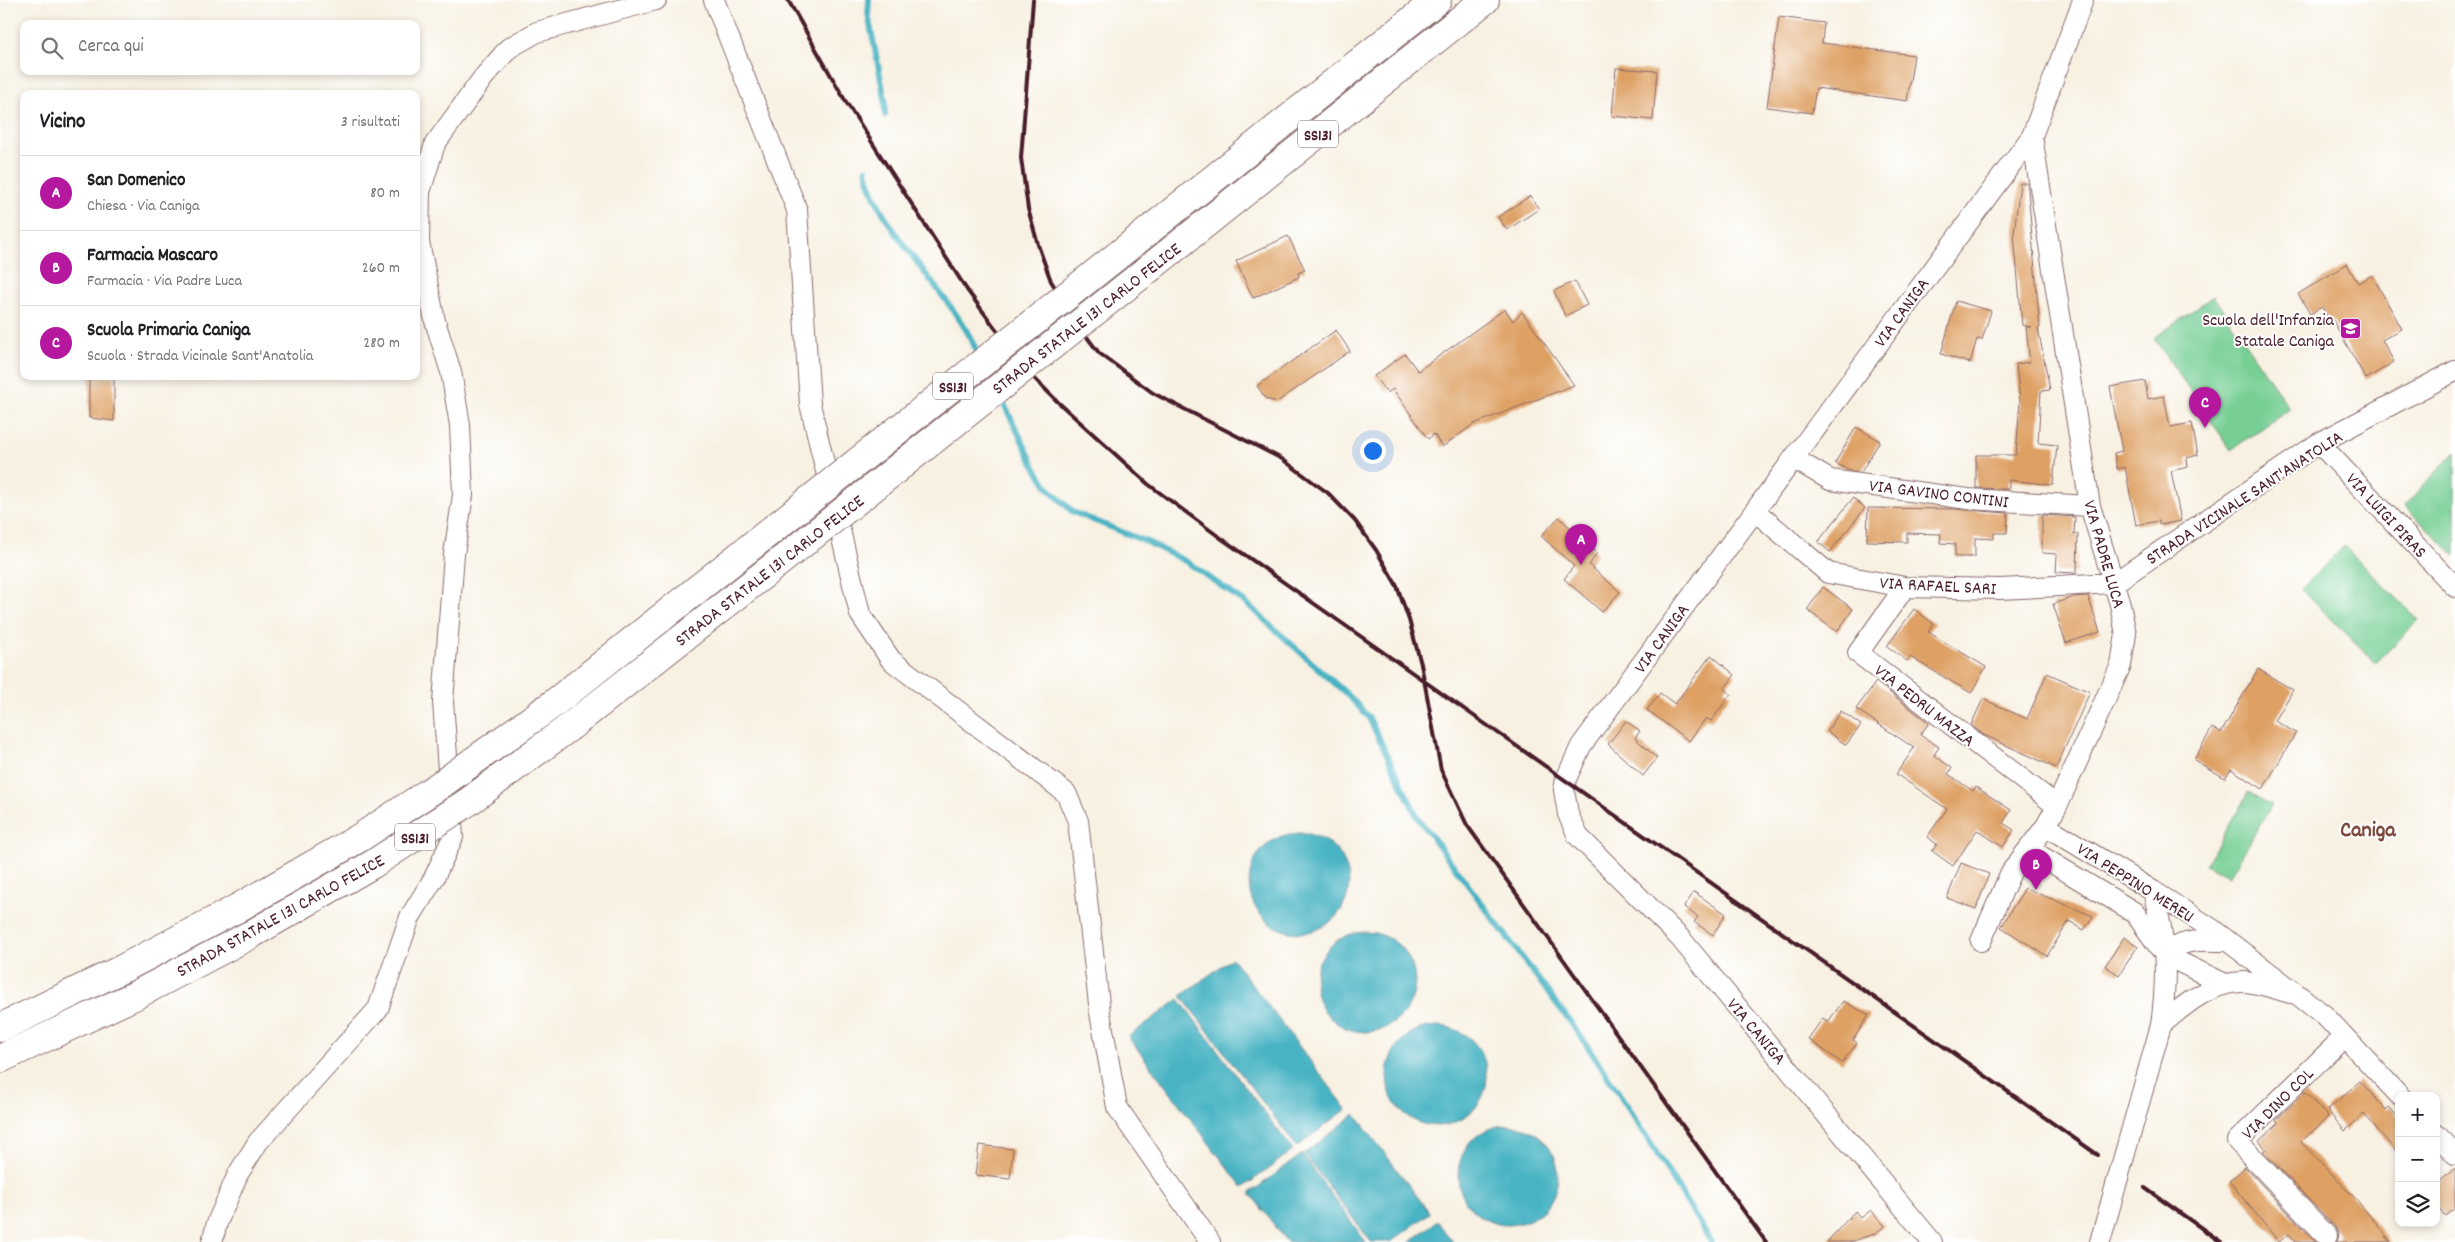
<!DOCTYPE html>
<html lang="it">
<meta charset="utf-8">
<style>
body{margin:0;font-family:Dekko,sans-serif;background:#f2f2f2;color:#202124}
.controls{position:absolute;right:15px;bottom:15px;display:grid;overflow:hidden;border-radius:10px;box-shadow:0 2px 8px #0003}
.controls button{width:45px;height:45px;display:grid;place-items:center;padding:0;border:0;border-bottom:1px solid #e0e0e0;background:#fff;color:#202124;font:25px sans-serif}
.you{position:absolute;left:1372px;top:450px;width:18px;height:18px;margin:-12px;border:4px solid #fff;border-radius:50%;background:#1a73e8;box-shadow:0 0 0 8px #1a73e833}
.badge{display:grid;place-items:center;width:32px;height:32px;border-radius:50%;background:#b5179e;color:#fff;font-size:16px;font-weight:700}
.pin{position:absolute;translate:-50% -41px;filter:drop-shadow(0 1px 2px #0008)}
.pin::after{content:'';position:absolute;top:26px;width:18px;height:15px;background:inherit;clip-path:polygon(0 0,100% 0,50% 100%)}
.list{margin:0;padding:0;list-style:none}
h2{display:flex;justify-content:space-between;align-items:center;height:65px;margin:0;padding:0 20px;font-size:21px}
h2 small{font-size:16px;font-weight:400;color:#757577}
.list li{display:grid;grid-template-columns:32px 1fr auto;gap:15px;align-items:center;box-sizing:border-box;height:75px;padding:0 20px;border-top:1px solid #e0e0e0}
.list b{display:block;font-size:19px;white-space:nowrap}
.list p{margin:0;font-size:16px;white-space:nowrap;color:#757577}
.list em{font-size:16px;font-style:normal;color:#757577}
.icon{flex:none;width:28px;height:28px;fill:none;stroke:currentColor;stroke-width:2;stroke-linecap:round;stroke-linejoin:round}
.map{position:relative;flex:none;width:2455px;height:1242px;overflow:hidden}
.search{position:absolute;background:#fff;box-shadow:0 2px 8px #0003;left:20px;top:20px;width:400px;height:55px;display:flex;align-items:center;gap:12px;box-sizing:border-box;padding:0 18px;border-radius:10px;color:#757577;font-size:19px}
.panel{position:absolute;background:#fff;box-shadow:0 2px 8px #0003;left:20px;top:90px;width:400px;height:290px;border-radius:10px}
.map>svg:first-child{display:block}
.green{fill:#77cf95;stroke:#607760}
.water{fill:#47b3c3;stroke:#486977}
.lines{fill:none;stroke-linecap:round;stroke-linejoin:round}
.stream{stroke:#47b3c3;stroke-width:6}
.building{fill:#dea064}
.minor-casing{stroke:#87686b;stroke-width:22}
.highway-casing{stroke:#87686b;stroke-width:30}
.minor{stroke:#fff;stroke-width:20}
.highway{stroke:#fff;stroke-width:28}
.rail{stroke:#4a1f2b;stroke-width:4}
.highway-bridge-casing{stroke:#87686b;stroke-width:30;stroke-linecap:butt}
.highway-bridge{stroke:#fff;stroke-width:28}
.labels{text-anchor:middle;stroke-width:4;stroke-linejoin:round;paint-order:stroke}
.shield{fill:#fff;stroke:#80626b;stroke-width:1}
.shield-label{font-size:16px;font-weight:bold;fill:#4a1f2b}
.street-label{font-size:18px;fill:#4a1f2b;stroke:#fff}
.poi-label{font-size:18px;fill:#4a1f2b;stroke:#fff;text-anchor:end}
.district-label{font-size:22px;font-weight:bold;fill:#7e4c3f;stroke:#fff}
</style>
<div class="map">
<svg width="2455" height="1242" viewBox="0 0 2455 1242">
<rect width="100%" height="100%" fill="#fff"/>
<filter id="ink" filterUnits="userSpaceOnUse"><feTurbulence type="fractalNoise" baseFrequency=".02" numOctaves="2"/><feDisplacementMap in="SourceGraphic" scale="10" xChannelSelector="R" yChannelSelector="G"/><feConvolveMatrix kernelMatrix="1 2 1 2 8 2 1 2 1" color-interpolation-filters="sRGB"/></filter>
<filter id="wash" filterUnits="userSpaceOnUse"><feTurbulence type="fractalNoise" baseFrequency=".0096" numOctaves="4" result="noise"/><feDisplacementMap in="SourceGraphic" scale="20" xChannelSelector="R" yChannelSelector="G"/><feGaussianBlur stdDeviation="1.12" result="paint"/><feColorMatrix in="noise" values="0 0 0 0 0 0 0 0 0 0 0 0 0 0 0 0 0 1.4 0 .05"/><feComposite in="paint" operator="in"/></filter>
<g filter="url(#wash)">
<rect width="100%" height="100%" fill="#f8f1e2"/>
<path class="green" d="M2213,296L2290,409L2231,450L2154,338Z
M2455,452V555L2404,506Z
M2344,546L2419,620L2376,663L2301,589Z
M2249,792L2272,805L2229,877L2206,864Z"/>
<path class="water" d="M1249 883a50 50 0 1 1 100 0a50 50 0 1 1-100 0Z
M1315 982a50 50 0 1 1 100 0a50 50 0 1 1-100 0Z
M1232,958L1347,1109L1297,1147L1181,996Z
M1179,999L1293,1150L1243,1188L1128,1037Z
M1387 1076a50 50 0 1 1 100 0a50 50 0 1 1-100 0Z
M1355,1114L1430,1213L1391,1242H1371L1304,1154Z
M1458 1175a50 50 0 1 1 100 0a50 50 0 1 1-100 0Z
M1302,1154L1366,1242H1287L1250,1193Z
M1437,1221L1453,1242H1410Z"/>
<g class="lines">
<path class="stream" d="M869,0L868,14L885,100V115
M866,169C874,220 936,281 963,325C969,334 974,345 979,356
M1000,396L1035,467L1049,489L1073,512L1147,542L1187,562L1247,604L1350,697L1369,718L1418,818L1580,1035L1632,1113L1711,1242"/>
</g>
<g id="blocks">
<path class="building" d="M1779,17L1824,23L1822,43L1914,55L1907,101L1816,88L1812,113L1767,107Z
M1616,68L1657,71L1653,120L1612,116Z
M2020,183H2027L2028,190L2040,328H2038L2050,390L2041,391L2038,443L2057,445L2053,485L2009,480V489L1976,488V455H2016L2020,401L2016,364L2030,362L2026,327H2031L2022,325L2014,234Z
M1530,196L1539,209L1507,230L1498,217Z
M1288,236L1305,270L1298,273L1299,277L1253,298L1236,261Z
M2347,264L2358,283L2372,275L2402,329L2382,340L2394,362L2366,379L2332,319L2329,320L2322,307L2310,314L2298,294Z
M1575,281L1587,305L1565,316L1554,291Z
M1956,301L1991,311L1982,340L1977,339L1970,363L1941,354Z
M1505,309L1513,321L1522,312L1574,385L1474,424L1442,447L1434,434L1428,439L1393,389L1387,393L1374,376L1405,354L1418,371Z
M1336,330L1350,351L1277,402L1266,399L1257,386Z
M89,376H114V421L89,418Z
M2145,381L2148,399L2164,396L2170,427L2192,423L2198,455L2187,458L2188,467L2171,471L2181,521L2159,525V521L2136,525L2125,467L2117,469L2114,453L2122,451L2110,387Z
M1856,427L1880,441L1861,472L1848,470L1835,463Z
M1853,498L1865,508L1830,552L1818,542Z
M1868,508L1954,509L2008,513L2007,533H1994V539L1975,538V557H1955V544L1940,543L1941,534L1907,533V542L1867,541Z
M2042,515L2075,517L2074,534H2078L2077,573L2056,572L2057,554L2042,553Z
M1559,517L1597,553L1589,565L1620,592L1602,612L1564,579L1574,566L1541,536Z
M1823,587L1853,609L1837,632L1807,610Z
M2088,596L2100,632L2066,643L2053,604L2074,597Z
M1914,609L1934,624L1928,632L1986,667L1971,693L1910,657L1907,661L1887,646Z
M1711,655L1735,675L1724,689L1731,694L1711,721L1706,718L1689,741L1647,710L1660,693L1675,704Z
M2258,669L2293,690L2275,721L2296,733L2263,789L2231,769L2225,778L2194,760L2212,728L2221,733Z
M2047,673L2090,692L2056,768L1984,735L1971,725L1983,699L2027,719Z
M1876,682L1929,723L1920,735L1939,747L1934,755L1952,768L1948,774L1973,791L1976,787L2011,810L2003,823L2014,830L2003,847L1977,830L1953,866L1932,851L1937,844L1927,837L1947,809L1896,774L1914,748L1856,709Z
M1841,711L1861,725L1846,745L1827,731Z
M1626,721L1640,731L1635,738L1657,758L1643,776L1608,744Z
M1961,863L1989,874L1976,909L1947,898Z
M2025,888L2047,897L2093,916L2084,930L2069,921L2047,956L2001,927Z
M1694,892L1726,914L1713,935L1694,922L1698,917L1684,907Z
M2124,937L2138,946L2119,975L2105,966Z
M1843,1001L1869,1015L1853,1040L1857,1043L1842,1063L1808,1039L1823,1018L1828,1022Z
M2360,1081L2386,1110L2389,1107L2399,1118V1155L2364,1114L2345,1131L2327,1110Z
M2305,1092L2328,1117L2301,1142L2356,1199L2391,1242H2337L2339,1234L2336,1228L2263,1151L2266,1149L2259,1141L2278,1123L2276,1120Z
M979,1145L1013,1149L1010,1179L975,1175Z
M2245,1167L2316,1242H2296L2289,1234L2279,1242L2229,1181Z
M2455,1168V1208L2445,1216L2436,1206V1185Z
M1871,1210L1885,1226L1874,1234L1850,1242H1827L1855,1211L1861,1218Z"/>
</g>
</g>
<g filter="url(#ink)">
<use href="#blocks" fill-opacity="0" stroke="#87686b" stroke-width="1"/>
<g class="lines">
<defs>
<path id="minor" d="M714,0L797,210L810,404L860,614L891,660L1066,793L1078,821L1100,1013L1117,1107L1210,1242
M2319,443L2455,587
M1793,458L1830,480L1968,499L2090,506
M1755,511L1828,573L1905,587L2000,589L2114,583L2319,443L2455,371
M1905,587L1858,653L2057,806
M2046,826L2153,891L2212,929L2280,981L2325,1016L2400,1096
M2029,849L2134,912L2165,955L2225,984
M1981,941L2011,872L2046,826L2057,806L2121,665L2126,634L2120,604L2090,506L2032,136
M2165,955C2183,938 2201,941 2225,941
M2161,1025C2185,1004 2212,981 2245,982C2260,983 2276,989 2290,993
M2436,1134L2455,1154
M2327,1236L2237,1141L2344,1037
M212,1242L217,1223L238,1174L258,1142L378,1009L410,917L434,878L453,837L443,702L454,554L463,495L460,425L451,372L435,321L419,242L420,192L435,144L483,78L509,48L537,32L656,0
M1932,1242L1680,938L1578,836L1568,814L1564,790L1566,779L1581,746L2032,136L2083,0
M2100,1242L2161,1025C2168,973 2166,941 2153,891"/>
<path id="highway" d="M1132,244L1437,0
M1151,267L1485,0
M553,704L773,529
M571,726L792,552
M0,1028L124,968L236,909
M0,1059L134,996L250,935"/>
</defs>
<use href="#minor" class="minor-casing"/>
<use href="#highway" class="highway-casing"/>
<use href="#minor" class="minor"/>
<use href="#highway" class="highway"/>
<path class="rail" d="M788,0L846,102L967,290L1027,371L1059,403L1148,484L1218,536L2098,1155
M1033,0L1021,158L1028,209L1039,248L1051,281L1078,325L1099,353L1153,393L1282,459L1328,493L1355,521L1376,550L1397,586L1409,620L1421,664L1441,770L1467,825L1766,1242
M2145,1188L2221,1242"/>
<defs>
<path id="highway-bridge" d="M773,529L1132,244
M792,552L1151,267
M236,909L361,837L443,783L553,704
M250,935L373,864L468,802L571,726"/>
</defs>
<use href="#highway-bridge" class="highway-bridge-casing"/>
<use href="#highway-bridge" class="highway-bridge"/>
</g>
</g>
<defs>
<symbol id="school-square" viewBox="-11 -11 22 22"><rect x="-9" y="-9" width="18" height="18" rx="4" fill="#b5179e" stroke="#fff"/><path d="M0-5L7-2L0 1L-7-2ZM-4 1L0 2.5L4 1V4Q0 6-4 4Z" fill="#fff"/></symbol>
</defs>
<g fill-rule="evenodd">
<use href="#school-square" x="2338" y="316" width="25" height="25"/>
</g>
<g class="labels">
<g class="shield">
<rect x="1298" y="120.5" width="40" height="27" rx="4"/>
<rect x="933" y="372.5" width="40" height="27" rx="4"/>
<rect x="395" y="823.5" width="40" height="27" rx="4"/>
</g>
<g class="shield-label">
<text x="1318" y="140">SS131</text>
<text x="953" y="392">SS131</text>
<text x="415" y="843">SS131</text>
</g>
<g class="street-label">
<text transform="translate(1901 312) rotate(-54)" y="6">VIA CANIGA</text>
<text transform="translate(1086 318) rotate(-38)" y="6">STRADA STATALE 131 CARLO FELICE</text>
<text transform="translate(1939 493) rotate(7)" y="6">VIA GAVINO CONTINI</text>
<text transform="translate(2244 497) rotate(-33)" y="6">STRADA VICINALE SANT'ANATOLIA</text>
<text transform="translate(2387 515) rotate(47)" y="6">VIA LUIGI PIRAS</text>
<text transform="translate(2105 554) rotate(74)" y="6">VIA PADRE LUCA</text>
<text transform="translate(769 570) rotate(-38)" y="6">STRADA STATALE 131 CARLO FELICE</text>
<text transform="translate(1938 585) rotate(3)" y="6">VIA RAFAEL SARI</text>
<text transform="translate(1661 638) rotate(-54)" y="6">VIA CANIGA</text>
<text transform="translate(1925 705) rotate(38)" y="6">VIA PEDRU MAZZA</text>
<text transform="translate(2136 882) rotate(32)" y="6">VIA PEPPINO MEREU</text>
<text transform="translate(280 915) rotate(-29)" y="6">STRADA STATALE 131 CARLO FELICE</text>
<text transform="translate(1757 1031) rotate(50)" y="6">VIA CANIGA</text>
<text transform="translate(2277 1103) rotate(-45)" y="6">VIA DINO COL</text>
</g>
<g class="poi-label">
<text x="2334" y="325">Scuola dell'Infanzia<tspan x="2334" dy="21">Statale Caniga</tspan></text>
</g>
<g class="district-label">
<text x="2368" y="836">Caniga</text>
</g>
</g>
</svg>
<div class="controls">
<button>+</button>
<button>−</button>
<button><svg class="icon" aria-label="layers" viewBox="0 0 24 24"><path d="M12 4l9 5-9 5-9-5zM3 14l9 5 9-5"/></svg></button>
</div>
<div class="you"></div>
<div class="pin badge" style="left:1581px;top:565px">A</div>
<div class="pin badge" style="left:2036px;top:890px">B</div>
<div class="pin badge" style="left:2205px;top:428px">C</div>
<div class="search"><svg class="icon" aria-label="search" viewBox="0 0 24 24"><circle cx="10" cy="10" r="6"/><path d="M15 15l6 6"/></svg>Cerca qui</div>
<section class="panel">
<h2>Vicino<small>3 risultati</small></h2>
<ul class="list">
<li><span class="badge">A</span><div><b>San Domenico</b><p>Chiesa · Via Caniga</p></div><em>80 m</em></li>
<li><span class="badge">B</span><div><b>Farmacia Mascaro</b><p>Farmacia · Via Padre Luca</p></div><em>260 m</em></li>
<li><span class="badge">C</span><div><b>Scuola Primaria Caniga</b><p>Scuola · Strada Vicinale Sant'Anatolia</p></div><em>280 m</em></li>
</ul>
</section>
</div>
